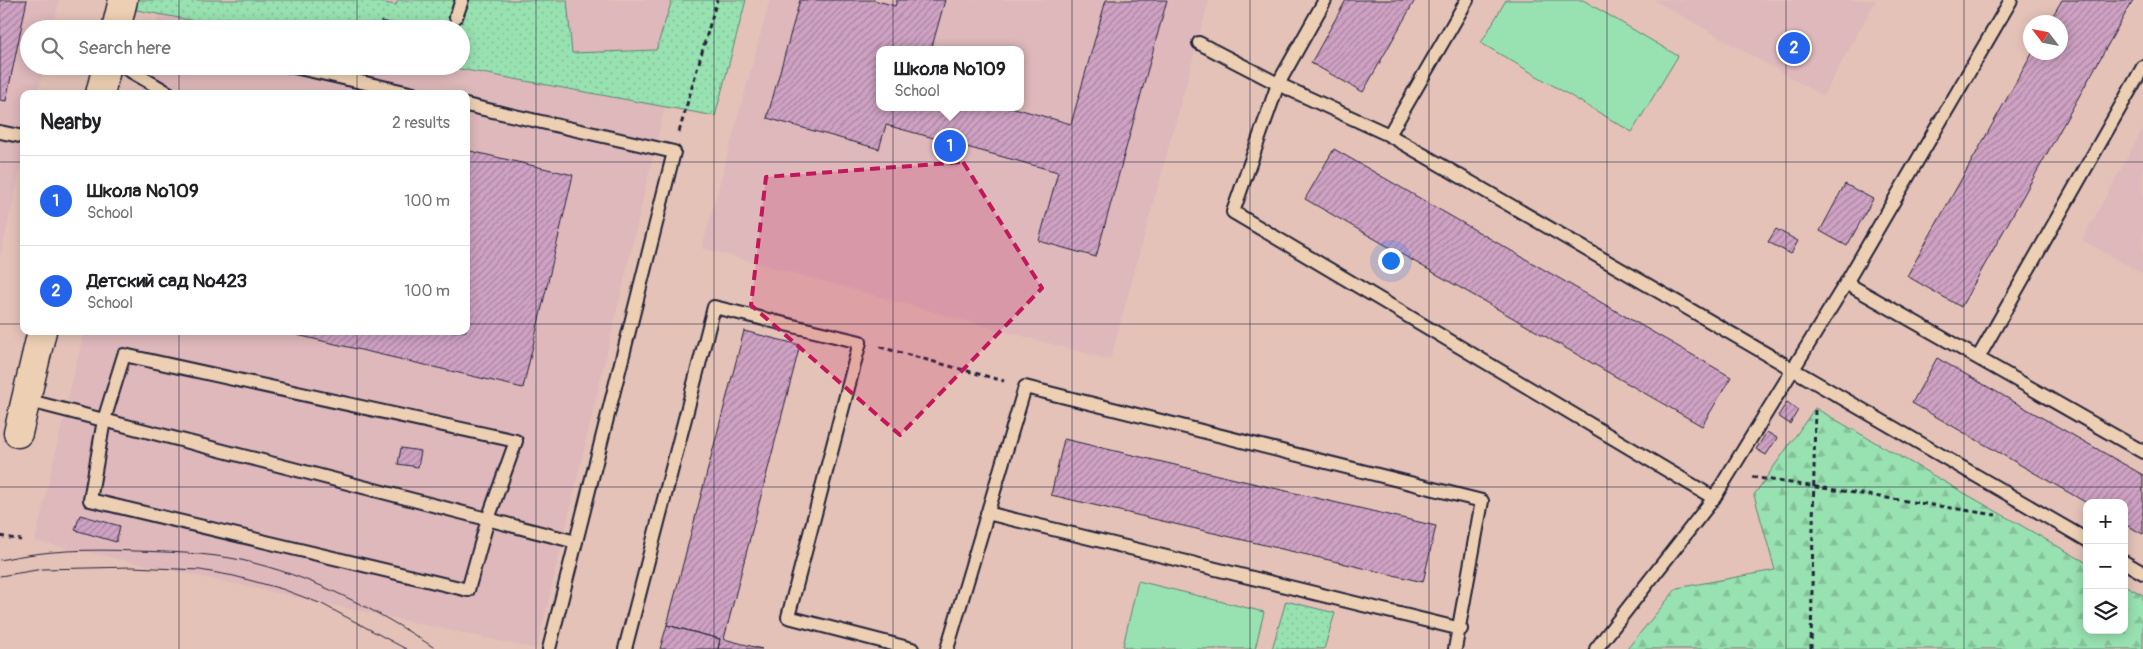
<!DOCTYPE html>
<meta charset="utf-8">
<style>
body{margin:0;font-family:Pangolin,sans-serif;background:#f2f2f2;color:#202124}
.controls{position:absolute;right:15px;bottom:15px;display:grid;overflow:hidden;border-radius:10px;box-shadow:0 2px 12px #0003}
.controls button{width:45px;height:45px;display:grid;place-items:center;padding:0;border:0;border-bottom:1px solid #e0e0e0;background:#fff;color:#202124;font:25px sans-serif}
.compass{position:absolute;left:2023px;top:15px;width:45px;height:45px;border-radius:50%;background:#fff;box-shadow:0 2px 12px #0003;rotate:302deg}
.you{position:absolute;left:1390px;top:260px;width:18px;height:18px;margin:-12px;border:4px solid #fff;border-radius:50%;background:#1a73e8;box-shadow:0 0 0 8px #1a73e833}
.badge{display:grid;place-items:center;width:32px;height:32px;border-radius:50%;background:#2563eb;color:#fff;font-size:16px;font-weight:700}
.pin{position:absolute;translate:-50% -50%;border:2px solid #fff;box-shadow:0 1px 5px #0006}
.popup{position:absolute;left:876px;top:46px;width:148px;height:65px;box-sizing:border-box;display:grid;place-content:center;border-radius:10px;background:#fff;filter:drop-shadow(0 1px 4px #0005);font-size:16px;white-space:nowrap;color:#757577}
.popup b{font-size:19px;color:#202124}
.popup::after{content:'';position:absolute;left:50%;top:100%;margin-left:-10px;border:10px solid transparent;border-top-color:#fff}
.list{margin:0;padding:0;list-style:none}
h2{display:flex;justify-content:space-between;align-items:center;height:65px;margin:0;padding:0 20px;font-size:21px}
h2 small{font-size:16px;font-weight:400;color:#757577}
.list li{display:grid;grid-template-columns:32px 1fr auto;gap:15px;align-items:center;box-sizing:border-box;height:90px;padding:0 20px;border-top:1px solid #e0e0e0}
.list b{display:block;font-size:19px;white-space:nowrap}
.list p{margin:0;font-size:16px;white-space:nowrap;color:#757577}
.list em{font-size:16px;font-style:normal;color:#757577}
.icon{flex:none;width:28px;height:28px;fill:none;stroke:currentColor;stroke-width:2;stroke-linecap:round;stroke-linejoin:round}
.map{position:relative;flex:none;width:2143px;height:649px;overflow:hidden}
.search{position:absolute;background:#fff;box-shadow:0 2px 12px #0003;left:20px;top:20px;width:450px;height:55px;display:flex;align-items:center;gap:12px;box-sizing:border-box;padding:0 18px;border-radius:28px;color:#757577;font-size:19px}
.panel{position:absolute;background:#fff;box-shadow:0 2px 12px #0003;left:20px;top:90px;width:450px;height:245px;border-radius:10px}
.map>svg:first-child{display:block}
.built{fill:#deb8bb;fill-rule:evenodd}
.grass{fill:#98e1b0;stroke:#5d8276}
.forest{fill:url(#forest-firs);stroke:#5d8276}
.park{fill:url(#park-dots);stroke:#5d8276}
.building{fill:url(#building-hatch);stroke:#22223b}
.lines{fill:none;stroke-linecap:round;stroke-linejoin:round}
.service-casing{stroke:#22223b;stroke-width:16}
.tertiary-casing{stroke:#22223b;stroke-width:31}
.path{stroke:#22223b;stroke-width:3;stroke-dasharray:5 4;stroke-linecap:butt}
.service{stroke:#edd0b3;stroke-width:12}
.tertiary{stroke:#edd0b3;stroke-width:28}
.tram{stroke:#22223b;stroke-width:1}
.marked{fill:#c2185b;fill-opacity:0.2;stroke:#c2185b;stroke-width:4;stroke-dasharray:10 6;stroke-linejoin:round}
.grid{fill:none;stroke:#22223b;stroke-width:1;stroke-opacity:0.55}
</style>
<div class="map">
<svg width="2143" height="649" viewBox="0 0 2143 649">
<defs>
<pattern id="forest-firs" width="22" height="20" patternUnits="userSpaceOnUse" patternTransform="scale(1.25)"><rect width="22" height="20" fill="#98e1b0"/><path d="M5 1l3.5 6h-7zM16 11l3.5 6h-7z" fill="#83c198"/></pattern>
<pattern id="park-dots" width="8" height="8" patternUnits="userSpaceOnUse" patternTransform="scale(1.25)"><rect width="8" height="8" fill="#98e1b0"/><path d="M2 2h.1M6 6h.1" fill="none" stroke="#83c198" stroke-width="1.8" stroke-linecap="round"/></pattern>
<pattern id="building-hatch" width="6" height="6" patternUnits="userSpaceOnUse" patternTransform="scale(1.25)"><rect width="6" height="6" fill="#cfa2c3"/><path d="M-1 1l2-2M0 6l6-6M5 7l2-2" fill="none" stroke="#a884a0"/></pattern>
</defs>
<rect width="100%" height="100%" fill="#e4c2b8"/>
<filter id="ink" filterUnits="userSpaceOnUse"><feTurbulence type="fractalNoise" baseFrequency=".02" numOctaves="2"/><feDisplacementMap in="SourceGraphic" scale="10" xChannelSelector="R" yChannelSelector="G"/><feConvolveMatrix kernelMatrix="1 2 1 2 8 2 1 2 1" color-interpolation-filters="sRGB"/></filter>
<g filter="url(#ink)">
<path class="built" d="M0,0H59L53,29H29V66H44L38,94H24V154L0,258Z
M162,0H695L663,114L537,649L35,541L84,331H466V94H140L146,66H461V29H155Z
M770,0H1209L1110,360L702,248ZM880,50H1020V107H880Z
M1654,0H1876L1823,96Z
M2143,129V274L2082,240Z"/>
<path class="grass" d="M1506,0H1583L1678,56L1632,132L1481,43Z
M1138,581L1264,612L1255,649H1135L1123,646Z"/>
<path class="forest" d="M1815,408L2087,563V630H2124V585L2143,595V649H1627L1677,588L1775,570L1754,495Z"/>
<path class="park" d="M128,0H366L396,5L398,0H567L572,53L656,50L672,0H746L715,116L444,66H461V29H238L126,8Z
M1286,601L1335,613L1324,649H1272Z"/>
<path class="building" d="M0,0H27L6,101L0,100Z
M800,0H874L895,6L897,0H945L931,50H880V107H1011L1071,124L1106,0H1167L1096,257L1039,241L1058,172L886,125L879,149L767,118Z
M1346,0H1415L1363,92L1311,63Z
M2062,0H2133L1961,307L1907,276L2033,52H2060V22H2049Z
M381,21L415,28V29H380Z
M1334,149L1731,377L1702,426L1305,199Z
M466,150L573,175L523,388L280,331H466Z
M1845,184L1873,199L1847,246L1820,231Z
M1776,229L1798,241L1791,254L1768,242Z
M744,331L800,345L724,639L762,649H718L720,639L667,625Z
M1937,358L2143,475V534L2124,524V503H2087L1912,403Z
M1787,402L1798,410L1790,424L1778,416Z
M1767,432L1777,438L1766,455L1756,449Z
M1064,439L1436,526L1423,582L1051,495Z
M401,448L421,451L418,467L398,464Z
M80,515L120,526L116,542L75,530Z
M667,625L720,639L718,649H660Z"/>
<g class="lines">
<defs>
<path id="service" d="M1325,0L1278,84L1233,212L1714,498
M1467,0L1389,135L2087,540
M456,17L462,0
M1199,43L1278,84L1389,135
M122,66L170,94
M290,66L414,94
M466,105L674,152L549,649
M0,132L24,137
M1846,283L2143,452
M124,355L516,441L488,519L468,590L90,500L104,420Z
M1978,358L2143,67
M26,400L576,542
M987,513L1461,629
M2124,562L2143,573
M625,649L714,307L860,342L788,617L912,649
M947,649L1025,387L1482,501L1455,649
M1596,649L1714,498L1846,283L2011,0"/>
<path id="tertiary" d="M116,29L123,0
M100,94L107,66
M18,433L42,331"/>
</defs>
<use href="#service" class="service-casing"/>
<use href="#tertiary" class="tertiary-casing"/>
<path class="path" d="M679,132L717,0
M880,347L1004,381
M1752,477L1996,515
M0,536L21,540
M1811,649L1815,408"/>
<use href="#service" class="service"/>
<use href="#tertiary" class="tertiary"/>
<path class="tram" d="M0,560C44,550 90,549 135,551C170,552 207,553 241,560C310,575 378,610 436,649
M0,576L43,569L132,567L200,570L234,576L282,589L322,604L406,649"/>
</g>
</g>
<path class="marked" d="M963,162L1042,288L900,435L751,305L766,177Z"/>
<path class="grid" d="M179,0V29M357,0V29M536,0V649M714,0V649M893,0V649M1072,0V649M1250,0V649M1429,0V649M1607,0V649M1786,0V649M1964,0V649M179,66V94M357,66V94M0,162H24M466,162H2143M0,324H24M466,324H2143M179,331V649M357,331V649M0,487H2143"/>
</svg>
<div class="controls">
<button>+</button>
<button>−</button>
<button><svg class="icon" aria-label="layers" viewBox="0 0 24 24"><path d="M12 4l9 5-9 5-9-5zM3 14l9 5 9-5"/></svg></button>
</div>
<svg class="compass" viewBox="-18 -18 36 36"><path d="M0-13l5 13h-10z" fill="#e53935"/><path d="M0 13l5-13h-10z" fill="#757577"/></svg>
<div class="you"></div>
<div class="pin badge" style="left:950px;top:146px">1</div>
<div class="popup"><b>Школа №109</b>School</div>
<div class="pin badge" style="left:1794px;top:48px">2</div>
<div class="search"><svg class="icon" aria-label="search" viewBox="0 0 24 24"><circle cx="10" cy="10" r="6"/><path d="M15 15l6 6"/></svg>Search here</div>
<section class="panel">
<h2>Nearby<small>2 results</small></h2>
<ul class="list">
<li><span class="badge">1</span><div><b>Школа №109</b><p>School</p></div><em>100 m</em></li>
<li><span class="badge">2</span><div><b>Детский сад №423</b><p>School</p></div><em>100 m</em></li>
</ul>
</section>
</div>
